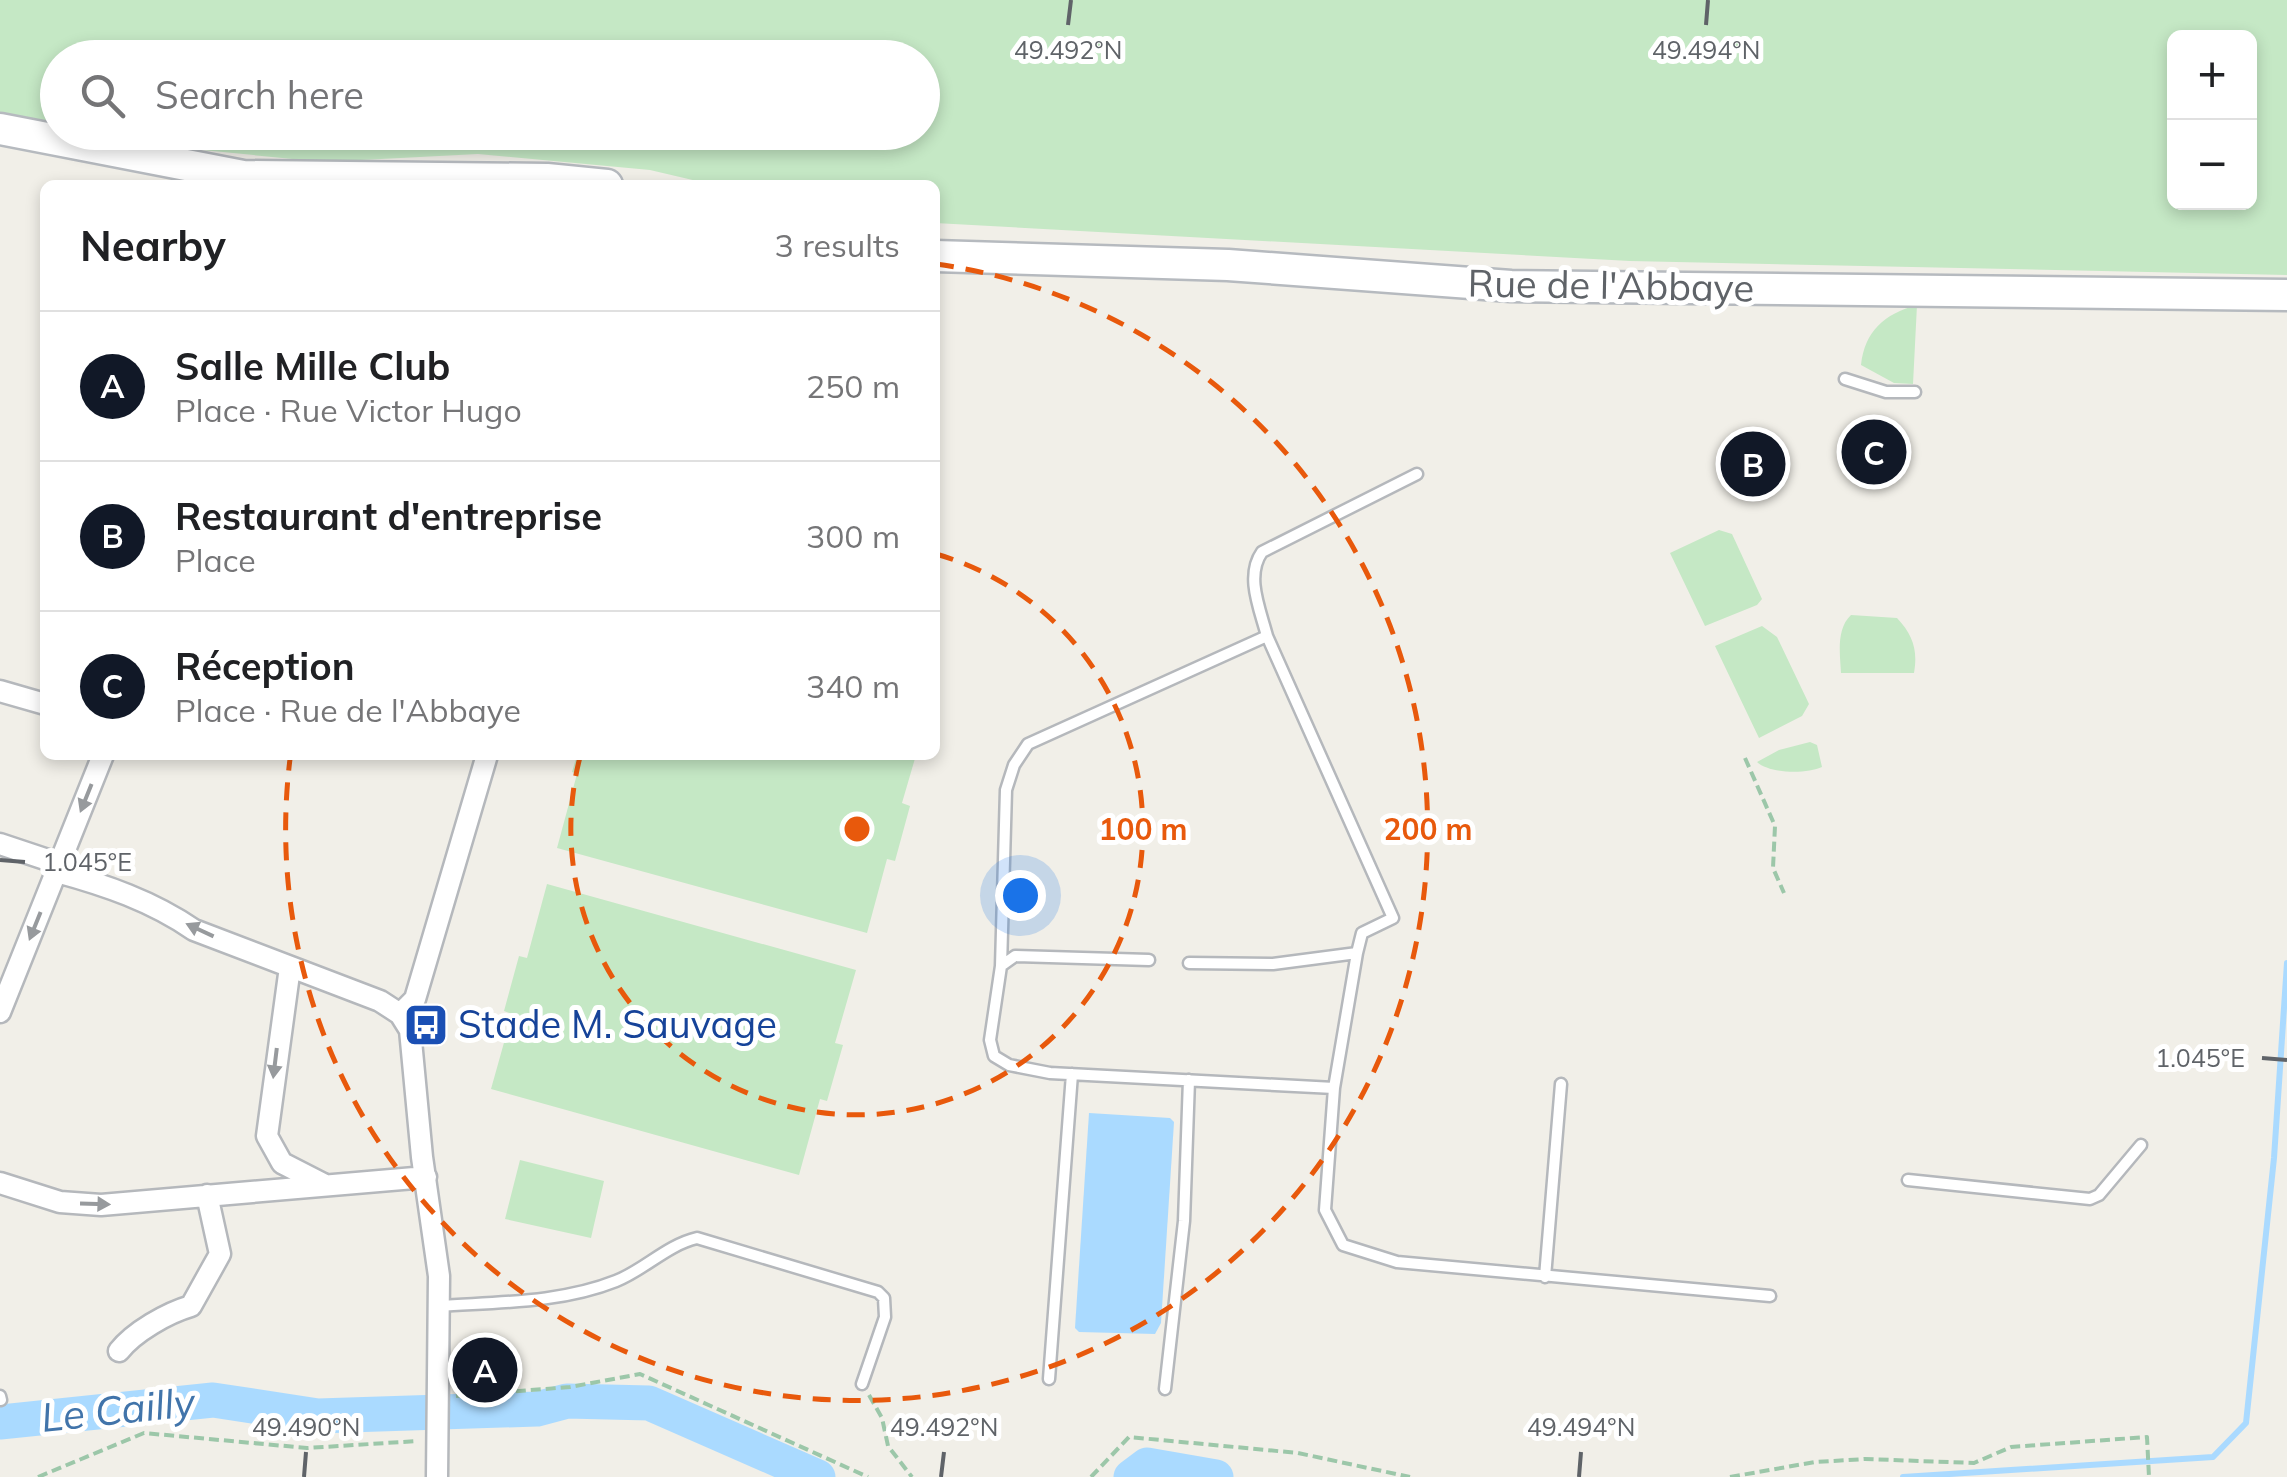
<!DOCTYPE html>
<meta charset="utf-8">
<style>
body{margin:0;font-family:Mulish,sans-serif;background:#f6f6f6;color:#202124}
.controls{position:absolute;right:30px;top:30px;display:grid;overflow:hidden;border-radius:15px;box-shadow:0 5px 15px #0003}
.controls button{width:90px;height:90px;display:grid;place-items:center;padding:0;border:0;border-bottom:2px solid #e0e0e0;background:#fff;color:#202124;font:50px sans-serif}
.you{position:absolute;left:1020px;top:895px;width:35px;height:35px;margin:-25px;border:8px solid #fff;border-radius:50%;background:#1a73e8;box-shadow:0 0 0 15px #1a73e833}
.badge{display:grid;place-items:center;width:65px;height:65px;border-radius:50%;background:#111827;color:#fff;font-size:32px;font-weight:700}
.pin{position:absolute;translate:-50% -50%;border:5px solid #fff;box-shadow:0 2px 10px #0006}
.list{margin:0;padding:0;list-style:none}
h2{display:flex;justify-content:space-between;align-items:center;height:130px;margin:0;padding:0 40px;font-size:42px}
h2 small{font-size:32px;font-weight:400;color:#757577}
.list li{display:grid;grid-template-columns:65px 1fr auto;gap:30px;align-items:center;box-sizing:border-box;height:150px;padding:0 40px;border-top:2px solid #e0e0e0}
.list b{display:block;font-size:38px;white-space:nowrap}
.list p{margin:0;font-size:32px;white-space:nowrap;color:#757577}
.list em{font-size:32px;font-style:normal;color:#757577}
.icon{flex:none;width:55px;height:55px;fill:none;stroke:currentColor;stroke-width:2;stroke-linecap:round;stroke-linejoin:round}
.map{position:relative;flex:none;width:2287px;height:1477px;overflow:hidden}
.search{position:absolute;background:#fff;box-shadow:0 5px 15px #0003;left:40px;top:40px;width:900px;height:110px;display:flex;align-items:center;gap:25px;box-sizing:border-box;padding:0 35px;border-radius:55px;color:#757577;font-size:38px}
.panel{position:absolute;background:#fff;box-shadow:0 5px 15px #0003;left:40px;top:180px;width:900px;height:580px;border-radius:15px}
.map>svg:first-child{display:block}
.green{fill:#c5e8c5;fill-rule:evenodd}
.water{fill:#aadaff}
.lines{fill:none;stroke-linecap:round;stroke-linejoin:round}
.stream{stroke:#aadaff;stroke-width:6}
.river{stroke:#aadaff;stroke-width:35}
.lane-casing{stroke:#b5b8bc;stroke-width:15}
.street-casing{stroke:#b5b8bc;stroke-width:25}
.secondary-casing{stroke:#b6babf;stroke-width:35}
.path{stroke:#9cc7a9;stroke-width:4;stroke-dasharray:10 5;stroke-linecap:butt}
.lane{stroke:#fff;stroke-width:10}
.street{stroke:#fff;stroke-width:20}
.secondary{stroke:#fff;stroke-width:30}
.oneway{fill:#979a9d}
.ticks{fill:none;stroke:#5f6368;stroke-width:4}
.ring{fill:none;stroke:#e8590c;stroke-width:5;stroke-dasharray:18 12}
.labels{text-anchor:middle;stroke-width:10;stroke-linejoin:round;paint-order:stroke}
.street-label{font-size:38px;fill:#5f6368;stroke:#fff}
.transit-label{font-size:38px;fill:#164399;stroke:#fff;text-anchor:start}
.water-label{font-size:40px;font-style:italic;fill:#4174aa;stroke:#fff}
.ticks-label{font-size:25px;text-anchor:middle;fill:#5f6368;stroke:#fff;stroke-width:10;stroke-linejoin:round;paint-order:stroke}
.centre{fill:#e8590c;stroke:#fff;stroke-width:5}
.ring-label{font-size:30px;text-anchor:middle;font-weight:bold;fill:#e8590c;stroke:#fff;stroke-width:10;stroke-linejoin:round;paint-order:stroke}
</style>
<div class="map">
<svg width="2287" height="1477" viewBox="0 0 2287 1477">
<rect width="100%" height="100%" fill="#f1efe8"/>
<path class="green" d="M0,0H2287V275L1630,261L935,223V185H714L650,170L478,154L323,162L0,130ZM2174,38H2250V202H2174ZM58,58H922V132H58Z
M1917,305L1913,384L1894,383L1861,365C1865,331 1884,314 1917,305Z
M1719,530L1732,534L1762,599L1757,605L1705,626L1670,553Z
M1851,615L1897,618C1913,635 1918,650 1914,673H1841C1840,654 1836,629 1851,615Z
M1762,626L1777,637L1809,704L1802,716L1759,738L1715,646Z
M1810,742L1817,745L1822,767C1807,774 1770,774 1757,762L1779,750Z
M577,755H916L902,803L910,806L895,861L887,859L867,933L557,848L577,774L572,772Z
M547,884L856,970L835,1043L843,1045L827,1101L820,1099L799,1175L491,1089L512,1014L504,1011L519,956L527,958Z
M520,1160L604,1181L591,1238L505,1219Z"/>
<path class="water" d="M1089,1113L1170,1118L1174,1122L1161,1323L1155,1334L1079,1332L1075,1328Z"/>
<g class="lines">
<path class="stream" d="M1903,1477L2213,1457L2246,1423L2274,1158L2287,963"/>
<path class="river" d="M0,1422L213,1400L318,1416L537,1409L567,1401L649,1403L818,1477
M1131,1477L1147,1465L1216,1477"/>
<defs>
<path id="lane" d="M1845,379L1886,392H1915
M1417,474L1262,552C1245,576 1260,609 1267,636L1393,918L1362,933L1357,953L1334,1088L1325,1210L1343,1245L1397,1262L1770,1296
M1149,960L1015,956L1001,966L990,1040L994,1056L1009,1065L1050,1073L1334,1088
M1189,963L1273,964L1357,953
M1001,966L1006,790L1014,765L1028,744L1267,636
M1908,1180L2090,1199L2099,1195L2141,1145
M1545,1277L1561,1084
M440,1306C498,1302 561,1303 616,1281C644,1270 667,1245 697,1238L878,1292L884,1298L885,1317L862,1384
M1049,1379L1072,1074
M1165,1389L1184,1221L1189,1080
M0,1396L1,1400"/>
<path id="street" d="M0,691L45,704
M0,844L60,864
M57,872C105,885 152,901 194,930L380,1001L400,1014L410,1030L422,1157L439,1276L437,1477
M290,967L267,1136L282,1163L323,1184
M0,1012L103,755
M400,1014L415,999L487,755
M0,1183L60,1202L101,1205L426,1177
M119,1351C134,1332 167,1313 191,1306L220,1254L207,1195"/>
<path id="secondary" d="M0,129L243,176L547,179L607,185
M935,256L1228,265L1511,286L2287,295"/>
</defs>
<use href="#lane" class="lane-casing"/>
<use href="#street" class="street-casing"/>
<use href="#secondary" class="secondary-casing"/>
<path class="path" d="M1854,460L1855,424
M1745,758L1775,826L1773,868L1784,893
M869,1395L882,1418L888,1446L912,1477
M456,1396L570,1387L640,1374L868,1477
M38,1477L144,1433L307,1448L418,1441
M1091,1477L1129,1437L1298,1453L1410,1477
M1730,1477L1815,1462L1865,1459L1974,1463L2011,1447L2147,1437L2149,1477"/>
<use href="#lane" class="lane"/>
<use href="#street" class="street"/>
<use href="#secondary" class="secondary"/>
</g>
<defs><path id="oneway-solid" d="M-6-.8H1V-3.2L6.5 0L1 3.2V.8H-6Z" transform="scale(2.5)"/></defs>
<g class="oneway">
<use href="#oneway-solid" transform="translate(86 798) rotate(112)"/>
<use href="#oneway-solid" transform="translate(35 926) rotate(112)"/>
<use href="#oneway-solid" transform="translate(200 930) rotate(-155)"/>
<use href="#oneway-solid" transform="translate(275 1063) rotate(97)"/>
<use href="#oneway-solid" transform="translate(95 1204) rotate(2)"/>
</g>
<path class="ticks" d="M1068,25L1071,0M1706,25L1708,0M0,860L25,862M2262,1058L2287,1060M304,1477L306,1452M941,1477L944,1452M1579,1477L1581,1452"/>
<g class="ring">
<path d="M936 554A286 286 0 1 1 580 757"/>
<path d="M936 264A571 571 0 1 1 290 759"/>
</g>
<defs>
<symbol id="bus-square" viewBox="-11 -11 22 22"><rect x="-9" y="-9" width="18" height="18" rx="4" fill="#1a4fb4" stroke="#fff"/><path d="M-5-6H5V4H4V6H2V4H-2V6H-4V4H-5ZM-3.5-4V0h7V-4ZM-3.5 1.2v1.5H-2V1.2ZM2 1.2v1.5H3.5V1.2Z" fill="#fff"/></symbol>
</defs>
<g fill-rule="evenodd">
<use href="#bus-square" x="401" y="1000" width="50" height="50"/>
</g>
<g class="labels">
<g class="street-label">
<text transform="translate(1611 286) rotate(1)" y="13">Rue de l'Abbaye</text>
</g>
<g class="transit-label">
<text x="458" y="1038">Stade M. Sauvage</text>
</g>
<g class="water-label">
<text transform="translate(118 1410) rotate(-6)" y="14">Le Cailly</text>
</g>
</g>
<g class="ticks-label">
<text x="1068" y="59">49.492°N</text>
<text x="1706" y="59">49.494°N</text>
<text x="87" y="871">1.045°E</text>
<text x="2200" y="1067">1.045°E</text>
<text x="306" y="1436">49.490°N</text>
<text x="944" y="1436">49.492°N</text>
<text x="1581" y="1436">49.494°N</text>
</g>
<circle cx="857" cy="829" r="15" class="centre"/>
<g class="ring-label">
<text x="1143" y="840">100 m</text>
<text x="1428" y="840">200 m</text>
</g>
</svg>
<div class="controls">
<button>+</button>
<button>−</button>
</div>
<div class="you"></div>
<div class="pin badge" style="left:485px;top:1370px">A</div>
<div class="pin badge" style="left:1753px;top:464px">B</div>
<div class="pin badge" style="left:1874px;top:452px">C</div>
<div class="search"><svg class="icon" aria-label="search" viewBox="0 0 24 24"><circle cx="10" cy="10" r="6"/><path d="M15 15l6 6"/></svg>Search here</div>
<section class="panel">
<h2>Nearby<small>3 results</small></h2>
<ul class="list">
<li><span class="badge">A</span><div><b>Salle Mille Club</b><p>Place · Rue Victor Hugo</p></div><em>250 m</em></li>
<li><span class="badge">B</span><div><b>Restaurant d'entreprise</b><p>Place</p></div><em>300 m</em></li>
<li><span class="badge">C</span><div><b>Réception</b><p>Place · Rue de l'Abbaye</p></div><em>340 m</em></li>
</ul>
</section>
</div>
